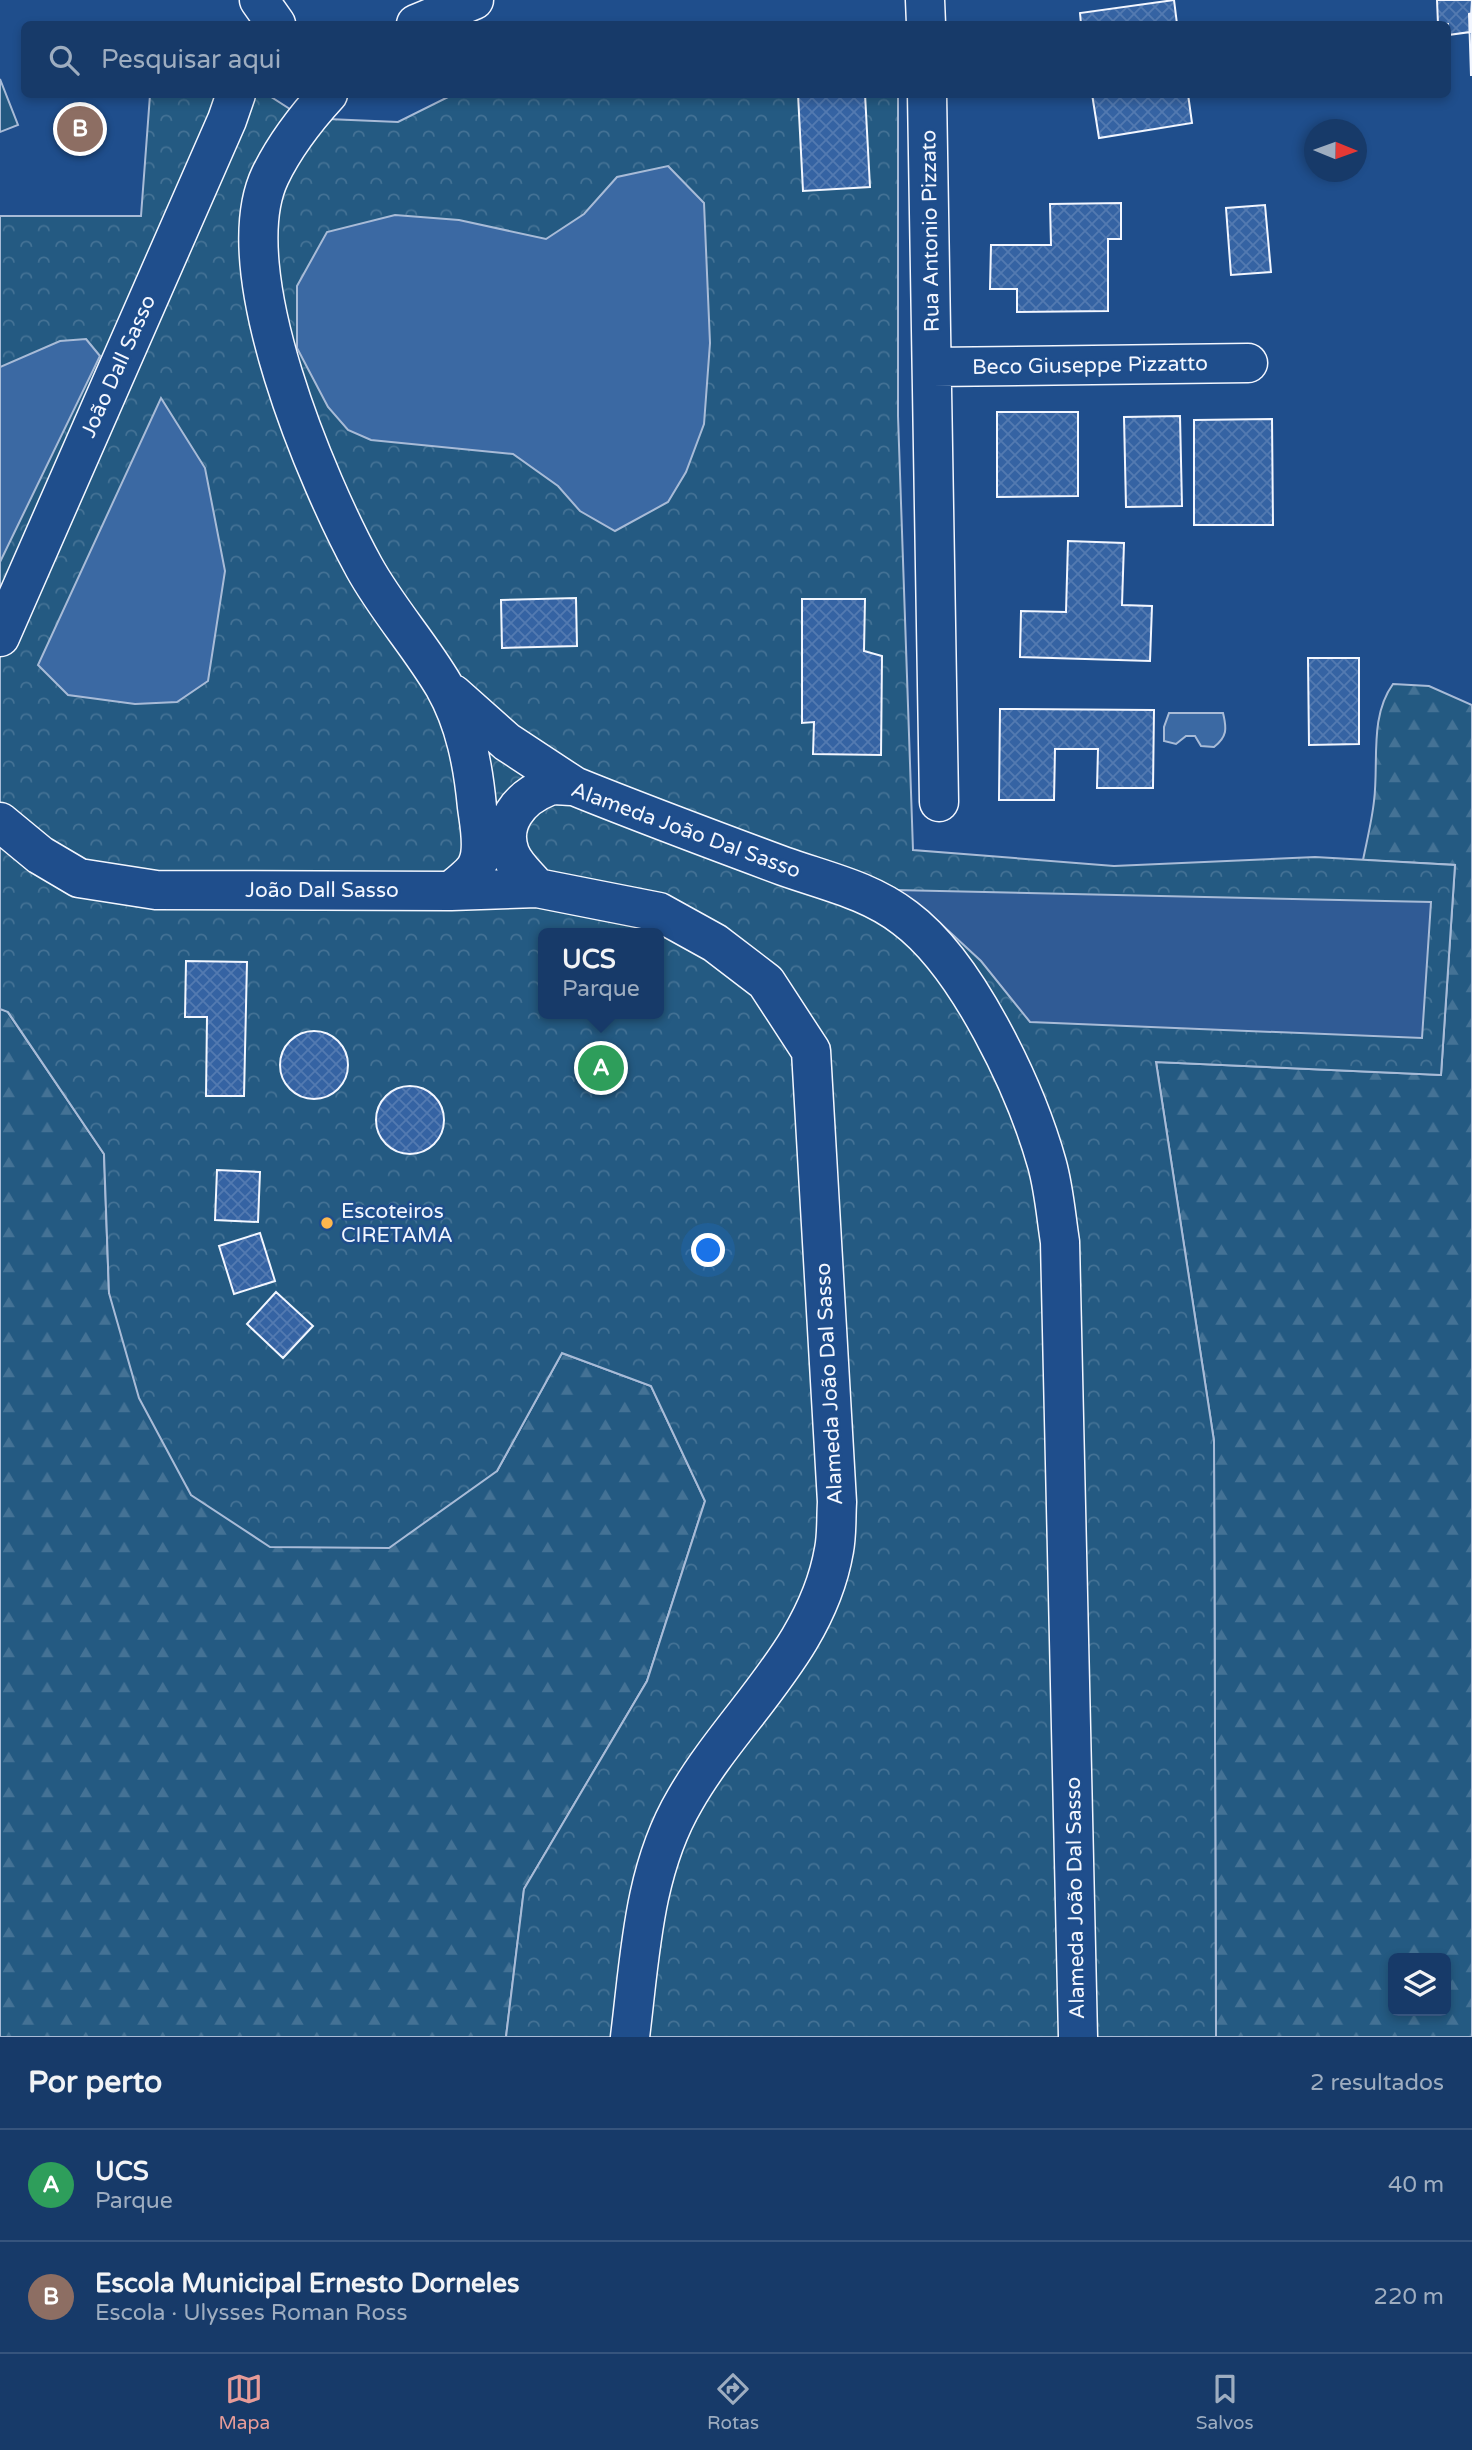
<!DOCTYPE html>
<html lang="pt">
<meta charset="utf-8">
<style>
body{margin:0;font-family:"Varela Round",sans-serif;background:#20416f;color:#f1f3f6}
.controls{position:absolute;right:21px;bottom:21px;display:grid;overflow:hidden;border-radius:10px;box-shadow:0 4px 10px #0003}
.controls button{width:63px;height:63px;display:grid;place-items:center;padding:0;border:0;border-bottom:2px solid #36547d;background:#173a69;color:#f1f3f6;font:35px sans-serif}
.compass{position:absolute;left:1304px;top:119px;width:63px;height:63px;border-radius:50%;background:#173a69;box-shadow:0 4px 10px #0003;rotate:91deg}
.you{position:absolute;left:709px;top:1251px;width:24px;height:24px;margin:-18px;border:5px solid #fff;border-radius:50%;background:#1a73e8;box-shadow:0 0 0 10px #1a73e833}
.badge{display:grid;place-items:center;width:46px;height:46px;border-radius:50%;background:#e69b98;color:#fff;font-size:23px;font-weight:700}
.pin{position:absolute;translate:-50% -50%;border:4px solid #fff;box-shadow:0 2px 7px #0006}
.popup{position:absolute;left:538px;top:928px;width:126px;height:91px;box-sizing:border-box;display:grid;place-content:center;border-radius:10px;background:#173a69;filter:drop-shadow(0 2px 5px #0005);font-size:23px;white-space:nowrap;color:#9eadc0}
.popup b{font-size:26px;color:#f1f3f6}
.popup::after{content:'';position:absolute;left:50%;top:100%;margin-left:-14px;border:14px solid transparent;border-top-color:#173a69}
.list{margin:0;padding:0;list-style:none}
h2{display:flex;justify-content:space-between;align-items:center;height:91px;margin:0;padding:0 28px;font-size:30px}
h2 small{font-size:23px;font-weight:400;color:#9eadc0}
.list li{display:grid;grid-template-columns:46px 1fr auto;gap:21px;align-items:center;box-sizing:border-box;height:112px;padding:0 28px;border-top:2px solid #36547d}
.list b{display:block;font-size:26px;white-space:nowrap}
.list p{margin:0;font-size:23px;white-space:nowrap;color:#9eadc0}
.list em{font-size:23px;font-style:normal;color:#9eadc0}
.icon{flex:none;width:38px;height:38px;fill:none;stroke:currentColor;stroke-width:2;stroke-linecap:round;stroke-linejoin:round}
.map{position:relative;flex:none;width:1472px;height:2037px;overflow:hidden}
.search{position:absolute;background:#173a69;box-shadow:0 4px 10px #0003;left:21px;right:21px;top:21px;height:77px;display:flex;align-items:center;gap:18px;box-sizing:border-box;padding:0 24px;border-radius:10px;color:#9eadc0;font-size:26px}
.sheet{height:315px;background:#173a69}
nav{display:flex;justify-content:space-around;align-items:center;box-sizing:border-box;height:98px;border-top:2px solid #36547d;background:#173a69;font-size:19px;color:#9eadc0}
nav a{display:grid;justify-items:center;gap:4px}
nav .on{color:#e69b98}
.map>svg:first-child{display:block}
.forest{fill:url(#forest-firs);stroke:#a8bbd7;stroke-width:2;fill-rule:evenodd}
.park{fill:url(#park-crowns);stroke:#a8bbd7;stroke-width:2;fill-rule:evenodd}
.pitch{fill:#245a82;stroke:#a8bbd7;stroke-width:2}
.parking{fill:#305b95;stroke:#a8bbd7;stroke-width:2}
.water{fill:#3b69a3;stroke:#a8bbd7;stroke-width:2}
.building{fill:url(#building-cross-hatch);stroke:#f2f6ff;stroke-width:2}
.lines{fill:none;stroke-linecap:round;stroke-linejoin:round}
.minor-casing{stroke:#f2f6ff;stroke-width:41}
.minor{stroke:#1f4e8c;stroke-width:38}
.poi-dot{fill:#ffb74d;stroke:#1f4e8c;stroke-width:2.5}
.labels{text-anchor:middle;stroke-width:5;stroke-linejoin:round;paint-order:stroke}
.street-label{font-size:21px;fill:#f2f6ff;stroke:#1f4e8c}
.poi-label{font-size:21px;fill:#f2f6ff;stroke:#1f4e8c;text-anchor:start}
</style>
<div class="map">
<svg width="1472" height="2037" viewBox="0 0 1472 2037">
<defs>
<pattern id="forest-firs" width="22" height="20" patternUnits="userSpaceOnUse" patternTransform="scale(1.75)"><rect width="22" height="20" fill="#245a82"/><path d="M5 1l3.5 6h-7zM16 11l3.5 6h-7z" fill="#447295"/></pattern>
<pattern id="park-crowns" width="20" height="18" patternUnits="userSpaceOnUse" patternTransform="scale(1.75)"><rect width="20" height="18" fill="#245a82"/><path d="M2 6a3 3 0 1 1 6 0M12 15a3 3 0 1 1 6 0" fill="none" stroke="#447295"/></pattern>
<pattern id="building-cross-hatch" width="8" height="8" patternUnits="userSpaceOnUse" patternTransform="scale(1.75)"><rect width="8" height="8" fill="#3563a3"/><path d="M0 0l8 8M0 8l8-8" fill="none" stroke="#537ab1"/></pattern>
</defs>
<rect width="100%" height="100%" fill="#1f4e8c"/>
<path class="forest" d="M1393,684L1429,686L1472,705V2037H1216L1214,1441L1156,1062L1441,1075L1455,865L1363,860C1367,840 1372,820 1374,801C1379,763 1369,717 1393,684ZM1393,1958H1446V2011H1393Z
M0,1009L7,1011L104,1154L109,1293L497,1471L562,1353L651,1386L705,1501L647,1681L524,1889L506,2037H0Z"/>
<path class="park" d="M150,95H268L304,118L398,122L452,95H898V416L913,850L1114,866L1315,857L1455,865L1441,1075L1156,1062L1214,1441L1216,2037H506L524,1889L647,1681L705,1501L651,1386L562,1353L497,1471L389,1548L270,1547L191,1495L139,1398L109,1293L104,1154L8,1012L0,1009V216H141ZM543,933H659V1014H543Z"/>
<path class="pitch" d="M0,79L18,125L0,132Z"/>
<path class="parking" d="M895,890L1431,902L1422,1038L1030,1022L981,961L940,923Z"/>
<path class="water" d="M668,166L704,203L710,343L704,424L686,472L668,502L615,531L580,511L558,486L513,454L371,440L348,430L328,407L297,348V286L327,232L395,215L459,220L546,239L584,214L617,177Z
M86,339L100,356L0,562V367L60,341Z
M161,398L205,468L225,571L208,681L177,702L135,704L68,695L38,665Z
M1169,713H1223C1227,729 1227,737 1214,747L1201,746L1195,736H1186L1176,744L1164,741V727Z"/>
<path class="building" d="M1174,0L1177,24H1081L1080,13Z
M1437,0H1472L1470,32L1448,35V24H1438Z
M1472,13V75H1471L1469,14Z
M798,94H865L870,187L803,191Z
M1092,94H1188L1192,123L1099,138Z
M1121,203V239H1108V311L1017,312V289H990L991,245H1051L1050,204Z
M1265,205L1271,272L1231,275L1226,208Z
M997,412H1078V496L997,497Z
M1180,416L1182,506L1126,507L1124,417Z
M1272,419L1273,525H1194V420Z
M1068,541L1124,543L1122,605L1152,606L1150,661L1020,657L1021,611L1066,612Z
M576,598L577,646L502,648L501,600Z
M802,599H865L864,651L882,656L881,755L813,754L814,722L802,723Z
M1308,658H1359V744L1309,745Z
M1000,709L1154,710L1153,788H1097L1098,749H1055L1054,800H999Z
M186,961L247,962L244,1096H206L207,1017H185Z
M280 1065a34 34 0 1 1 68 0a34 34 0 1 1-68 0Z
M376 1120a34 34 0 1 1 68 0a34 34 0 1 1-68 0Z
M217,1170L260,1172L258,1222L215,1220Z
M260,1233L275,1281L234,1294L219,1246Z
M276,1292L313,1326L283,1358L247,1324Z"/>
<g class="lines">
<defs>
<path id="minor" d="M259,0L276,24
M925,0L926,24
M416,24L474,0
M328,94C306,118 284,147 270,176C226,269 318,483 364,567C387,609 420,645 444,686C465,723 473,764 477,807C479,823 485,849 477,865C473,874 459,884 451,891
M927,94L939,802
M933,367L1248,363
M0,637L227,120L236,94
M453,694L507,742L574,786
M0,822L40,855L79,878L156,890L451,891L537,888
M630,2037C640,1957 643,1871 685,1800C733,1716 817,1650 834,1550C837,1535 836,1518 837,1502L811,1051L766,982L715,943L659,912L537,888C528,877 515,866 510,853C499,824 519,798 547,787C554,784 566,786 574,786C643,814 713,840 783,866C825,881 869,890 905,918C968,965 1026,1089 1047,1164C1054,1189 1056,1216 1060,1242L1078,2037"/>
</defs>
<use href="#minor" class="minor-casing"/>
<use href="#minor" class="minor"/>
</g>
<circle class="poi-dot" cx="327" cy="1223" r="7"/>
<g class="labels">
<g class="street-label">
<text transform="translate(930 231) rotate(-91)" y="7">Rua Antonio Pizzato</text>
<text transform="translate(1090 365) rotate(-1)" y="7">Beco Giuseppe Pizzatto</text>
<text transform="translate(118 366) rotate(-66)" y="7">João Dall Sasso</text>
<text transform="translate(686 830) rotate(20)" y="7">Alameda João Dal Sasso</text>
<text x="322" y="897">João Dall Sasso</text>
<text transform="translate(829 1384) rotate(-93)" y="7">Alameda João Dal Sasso</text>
<text transform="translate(1075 1898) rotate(-91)" y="7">Alameda João Dal Sasso</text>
</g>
<g class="poi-label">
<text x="341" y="1218">Escoteiros<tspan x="341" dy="24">CIRETAMA</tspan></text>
</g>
</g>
</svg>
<div class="controls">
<button><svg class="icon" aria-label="layers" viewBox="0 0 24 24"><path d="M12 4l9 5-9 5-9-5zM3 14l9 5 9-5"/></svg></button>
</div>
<svg class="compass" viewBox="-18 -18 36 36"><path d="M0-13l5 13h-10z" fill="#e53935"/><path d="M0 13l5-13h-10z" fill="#9eadc0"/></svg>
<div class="you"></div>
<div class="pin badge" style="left:601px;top:1068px;background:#2e9e5b">A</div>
<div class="popup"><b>UCS</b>Parque</div>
<div class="pin badge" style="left:80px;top:129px;background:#8d6e63">B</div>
<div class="search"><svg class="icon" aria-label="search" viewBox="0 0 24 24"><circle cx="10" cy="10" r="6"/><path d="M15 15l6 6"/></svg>Pesquisar aqui</div>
</div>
<section class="sheet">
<h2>Por perto<small>2 resultados</small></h2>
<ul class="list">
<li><span class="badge" style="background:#2e9e5b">A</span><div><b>UCS</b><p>Parque</p></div><em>40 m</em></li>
<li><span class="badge" style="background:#8d6e63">B</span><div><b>Escola Municipal Ernesto Dorneles</b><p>Escola · Ulysses Roman Ross</p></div><em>220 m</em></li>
</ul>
</section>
<nav>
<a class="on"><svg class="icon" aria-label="map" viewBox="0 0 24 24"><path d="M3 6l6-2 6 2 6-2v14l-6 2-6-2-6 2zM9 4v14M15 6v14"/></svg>Mapa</a>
<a><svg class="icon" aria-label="directions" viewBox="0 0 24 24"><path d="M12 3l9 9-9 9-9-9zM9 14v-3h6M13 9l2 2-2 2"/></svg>Rotas</a>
<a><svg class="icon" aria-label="saved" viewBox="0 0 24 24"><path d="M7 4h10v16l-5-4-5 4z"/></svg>Salvos</a>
</nav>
